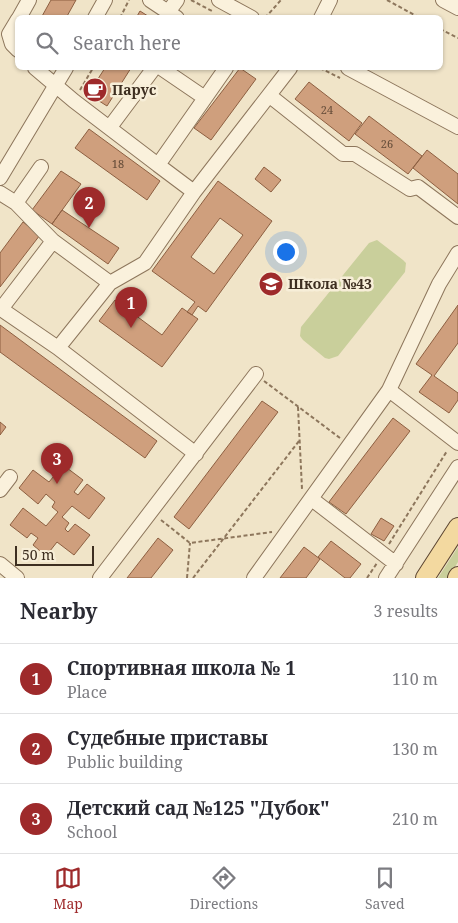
<!DOCTYPE html>
<meta charset="utf-8">
<style>
body{margin:0;font-family:"Noto Serif",serif;background:#f2f2f3;color:#2b2b33}
.scale{position:absolute;left:15px;bottom:12px;width:79px;box-sizing:border-box;padding-left:5px;border:2px solid #3d2e20;border-top:0;font-size:14px;line-height:18px;white-space:nowrap;color:#3d2e20;-webkit-text-stroke:4px #f7eed8;paint-order:stroke}
.you{position:absolute;left:285px;top:251px;width:18px;height:18px;margin:-12px;border:4px solid #fff;border-radius:50%;background:#1a73e8;box-shadow:0 0 0 8px #1a73e833}
.badge{display:grid;place-items:center;width:32px;height:32px;border-radius:50%;background:#9e2a2b;color:#fff;font-size:16px;font-weight:700}
.pin{position:absolute;translate:-50% -41px;filter:drop-shadow(0 1px 2px #0008)}
.pin::after{content:'';position:absolute;top:26px;width:18px;height:15px;background:inherit;clip-path:polygon(0 0,100% 0,50% 100%)}
.list{margin:0;padding:0;list-style:none}
h2{display:flex;justify-content:space-between;align-items:center;height:65px;margin:0;padding:0 20px;font-size:21px}
h2 small{font-size:16px;font-weight:400;color:#7c7c81}
.list li{display:grid;grid-template-columns:32px 1fr auto;gap:15px;align-items:center;box-sizing:border-box;height:70px;padding:0 20px;border-top:1px solid #e1e1e2}
.list b{display:block;font-size:19px;white-space:nowrap}
.list p{margin:0;font-size:16px;white-space:nowrap;color:#7c7c81}
.list em{font-size:16px;font-style:normal;color:#7c7c81}
.icon{flex:none;width:28px;height:28px;fill:none;stroke:currentColor;stroke-width:2;stroke-linecap:round;stroke-linejoin:round}
.map{position:relative;flex:none;width:458px;height:578px;overflow:hidden}
.search{position:absolute;background:#fff;box-shadow:0 1px 4px #0004;left:15px;right:15px;top:15px;height:55px;display:flex;align-items:center;gap:12px;box-sizing:border-box;padding:0 18px;border-radius:8px;color:#7c7c81;font-size:19px}
.sheet{height:275px;background:#fff}
nav{display:flex;justify-content:space-around;align-items:center;box-sizing:border-box;height:70px;border-top:1px solid #e1e1e2;background:#fff;font-size:14px;color:#7c7c81}
nav a{display:grid;justify-items:center;gap:2px}
nav .on{color:#9e2a2b}
.map>svg:first-child{display:block}
.green{fill:#c9cf9b}
.building{fill:#cf9f7d;stroke:#8d5f41;fill-rule:evenodd}
.lines{fill:none;stroke-linecap:round;stroke-linejoin:round}
.minor-casing{stroke:#8d765c;stroke-width:16}
.major-casing{stroke:#5b4430;stroke-width:20}
.path{stroke:#8d765c;stroke-width:2;stroke-dasharray:4 2.5;stroke-linecap:butt}
.minor{stroke:#faf1dc;stroke-width:14}
.major{stroke:#f3d9a0;stroke-width:18}
.labels{text-anchor:middle;stroke-width:5;stroke-linejoin:round;paint-order:stroke}
.number-label{font-size:11px;fill:#624a37}
.poi-label{font-size:14px;font-weight:bold;fill:#3d2e20;stroke:#f7eed8;text-anchor:start}
</style>
<div class="map">
<svg width="458" height="578" viewBox="0 0 458 578">
<rect width="100%" height="100%" fill="#f0e4c8"/>
<path class="green" d="M377,240L403,260L406,263L405,272L338,356L329,359L325,358L303,340L300,336L301,327L369,243Z
M458,547V562L448,578H438Z"/>
<path class="building" d="M51,0H76L66,18H41Z
M140,11L151,18H136Z
M105,68H131L107,106L88,94Z
M240,68L256,79L211,140L194,128Z
M309,82L362,123L349,141L295,99Z
M369,116L422,156L408,174L355,134Z
M89,129L160,181L147,200L75,148Z
M427,150L458,174V204L413,168Z
M264,167L281,180L271,192L255,179Z
M61,171L81,184L52,224L32,210Z
M218,181L272,221L206,312L198,306L192,315L187,312L195,302L152,271ZM220,218L243,235L214,274L191,257Z
M62,210L119,248L108,264L52,224Z
M23,222L40,235L0,287V253Z
M115,300L162,335L182,308L198,319L162,367L99,321Z
M458,305V343L434,376L458,393V400L449,413L419,392L432,375L416,364Z
M0,325L157,441L145,458L0,352Z
M262,401L278,412L189,529L174,517Z
M393,418L410,431L346,514L329,502Z
M0,422L6,427L0,435Z
M63,465L83,480L74,492L78,495L87,484L105,498L89,519L72,506L62,517L69,523L65,529L68,532L75,524L90,535L74,555L57,542L46,556L33,545L38,538L31,533L27,538L10,525L23,508L46,526L58,512L52,507L55,502L46,494L38,504L19,488L33,470L49,482Z
M381,518L394,526L384,541L371,534Z
M158,538L173,550L151,578H127Z
M331,541L361,564L350,578H345L318,557Z
M304,547L320,559L306,578H280Z"/>
<g class="lines">
<defs>
<path id="minor" d="M150,0L177,18
M219,0L252,18
M443,0L458,8
M168,12L177,0
M19,18L29,0
M95,18L105,0
M321,18L330,0
M18,19L9,34L12,44L18,50
M35,68L74,101L158,165
M161,68L205,98L158,165L194,192
M348,68L458,127
M270,96L343,154H355L410,189L418,187L458,217
M205,98L226,68
M110,127L154,68
M0,178L66,68
M0,193L16,203L53,241
M16,203L41,167
M110,283L53,241L1,309L58,348L196,454
M58,348L110,283L145,263L194,192L290,68
M389,390L458,443
M0,490L10,477
M313,500L396,564
M0,564L17,578
M100,578L256,374
M254,578L389,390L439,284L458,253
M386,578L458,467"/>
<path id="major" d="M425,578L458,527
M457,578L458,576"/>
</defs>
<use href="#minor" class="minor-casing"/>
<use href="#major" class="major-casing"/>
<path class="path" d="M191,0L214,12
M387,0L420,18
M120,18L129,0
M265,18L281,0
M440,29L458,38
M320,68L340,78
M80,90L93,68
M264,381L340,438
M298,407L302,489
M161,520L190,543L272,532
M389,544L447,451
M187,578L190,543
M193,578L299,441
M367,578L377,563"/>
<use href="#minor" class="minor"/>
<use href="#major" class="major"/>
</g>
<defs>
<symbol id="cafe-disc" viewBox="-11 -11 22 22"><circle r="9.5" fill="#9e2a2b" stroke="#f7eed8"/><path d="M-5.5-4.5H6V0H3Q3 3.5 0 3.5H-2.5Q-5.5 3.5-5.5 0ZM3-3.2v2h1.7v-2ZM-6 4.5H4V6H-6Z" fill="#fff"/></symbol>
<symbol id="school-disc" viewBox="-11 -11 22 22"><circle r="9.5" fill="#9e2a2b" stroke="#f7eed8"/><path d="M0-5L7-2L0 1L-7-2ZM-4 1L0 2.5L4 1V4Q0 6-4 4Z" fill="#fff"/></symbol>
</defs>
<g fill-rule="evenodd">
<use href="#cafe-disc" x="81" y="76" width="28" height="28"/>
<use href="#school-disc" x="257" y="270" width="28" height="28"/>
</g>
<g class="labels">
<g class="number-label">
<text x="327" y="114">24</text>
<text x="387" y="148">26</text>
<text x="118" y="168">18</text>
</g>
<g class="poi-label">
<text x="112" y="95">Парус</text>
<text x="288" y="289">Школа №43</text>
</g>
</g>
</svg>
<div class="scale">50 m</div>
<div class="you"></div>
<div class="pin badge" style="left:131px;top:328px">1</div>
<div class="pin badge" style="left:89px;top:228px">2</div>
<div class="pin badge" style="left:57px;top:484px">3</div>
<div class="search"><svg class="icon" aria-label="search" viewBox="0 0 24 24"><circle cx="10" cy="10" r="6"/><path d="M15 15l6 6"/></svg>Search here</div>
</div>
<section class="sheet">
<h2>Nearby<small>3 results</small></h2>
<ul class="list">
<li><span class="badge">1</span><div><b>Спортивная школа № 1</b><p>Place</p></div><em>110 m</em></li>
<li><span class="badge">2</span><div><b>Судебные приставы</b><p>Public building</p></div><em>130 m</em></li>
<li><span class="badge">3</span><div><b>Детский сад №125 &quot;Дубок&quot;</b><p>School</p></div><em>210 m</em></li>
</ul>
</section>
<nav>
<a class="on"><svg class="icon" aria-label="map" viewBox="0 0 24 24"><path d="M3 6l6-2 6 2 6-2v14l-6 2-6-2-6 2zM9 4v14M15 6v14"/></svg>Map</a>
<a><svg class="icon" aria-label="directions" viewBox="0 0 24 24"><path d="M12 3l9 9-9 9-9-9zM9 14v-3h6M13 9l2 2-2 2"/></svg>Directions</a>
<a><svg class="icon" aria-label="saved" viewBox="0 0 24 24"><path d="M7 4h10v16l-5-4-5 4z"/></svg>Saved</a>
</nav>
